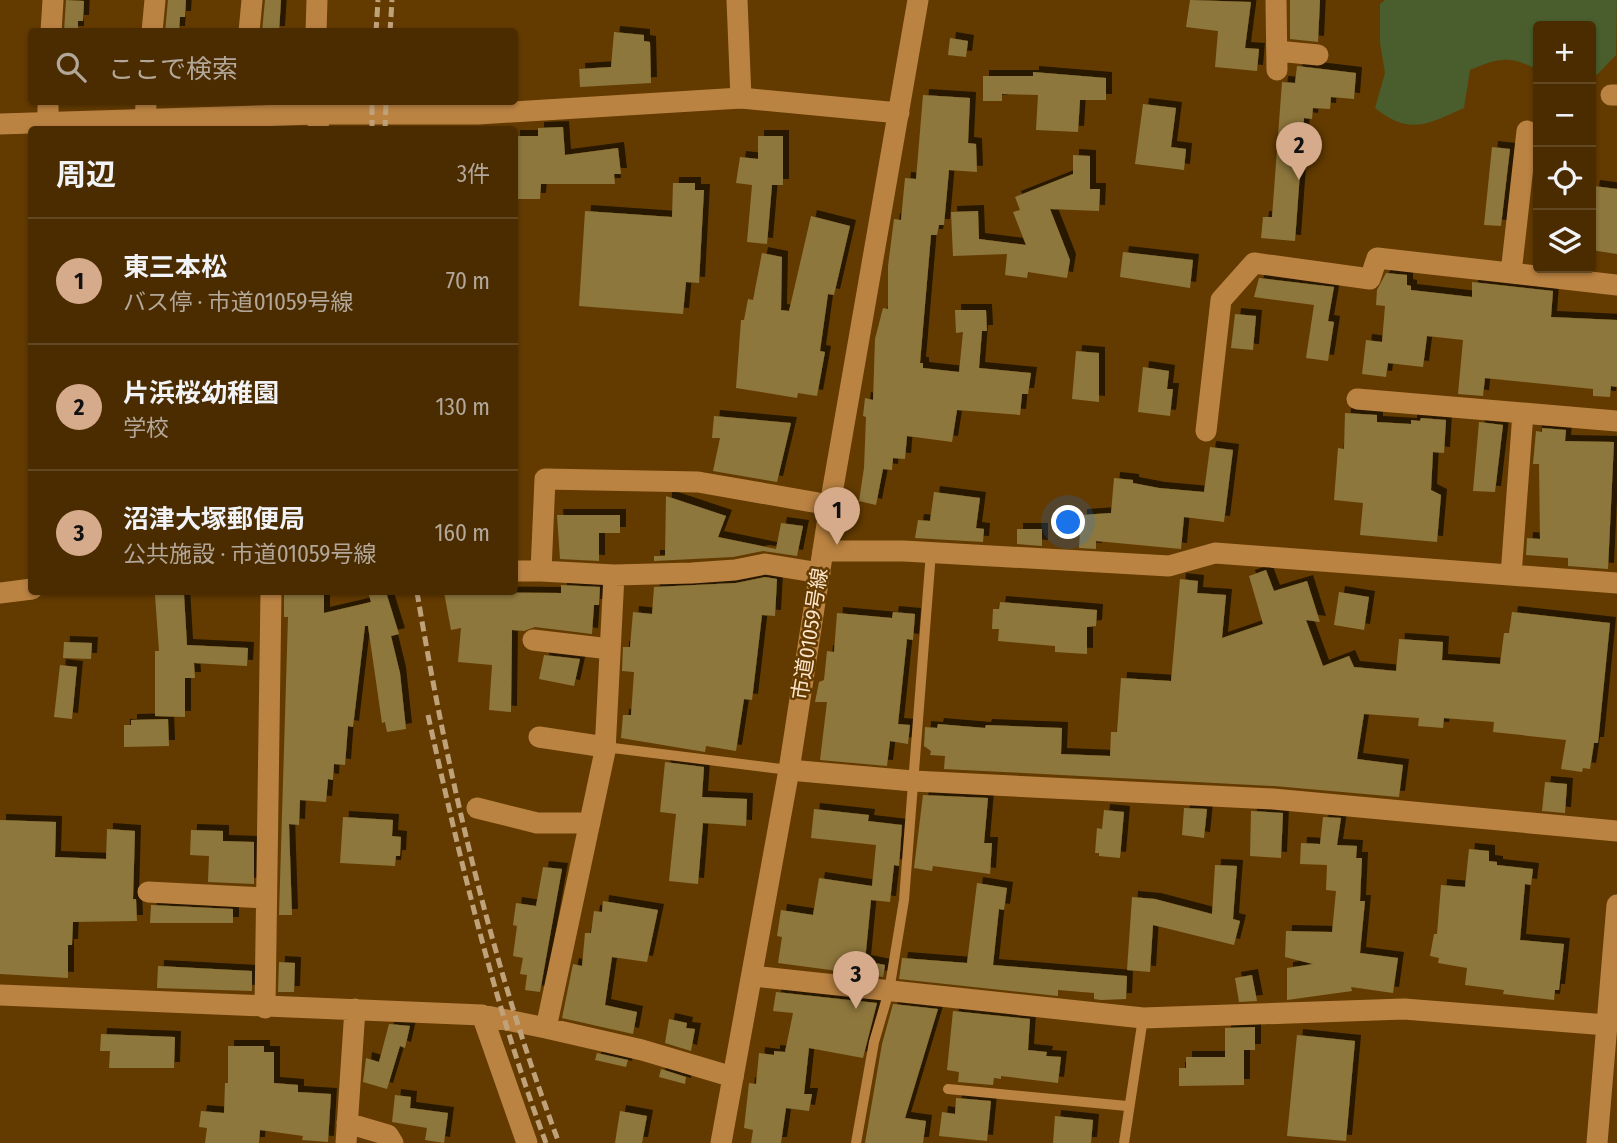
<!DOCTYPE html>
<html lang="ja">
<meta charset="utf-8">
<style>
body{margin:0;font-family:"Fira Sans Condensed","Noto Sans JP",sans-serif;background:#54380f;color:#f1f3f6}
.controls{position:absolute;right:21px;top:21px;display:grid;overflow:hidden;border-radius:7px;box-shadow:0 2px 5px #0004}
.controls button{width:63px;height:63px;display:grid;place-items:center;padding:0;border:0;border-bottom:2px solid #614822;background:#4a2c00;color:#f1f3f6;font:35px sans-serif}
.you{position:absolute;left:1069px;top:523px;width:24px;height:24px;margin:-18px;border:5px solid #fff;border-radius:50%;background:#1a73e8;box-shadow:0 0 0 10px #1a73e833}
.badge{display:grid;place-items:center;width:46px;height:46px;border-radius:50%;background:#d6ab8b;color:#111;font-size:23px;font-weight:700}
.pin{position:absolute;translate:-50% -58px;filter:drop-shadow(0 2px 4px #0008)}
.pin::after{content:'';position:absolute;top:37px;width:24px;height:21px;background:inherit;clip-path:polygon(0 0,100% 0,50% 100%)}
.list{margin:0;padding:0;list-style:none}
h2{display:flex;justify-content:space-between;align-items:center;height:91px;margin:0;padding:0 28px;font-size:30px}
h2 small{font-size:23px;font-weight:400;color:#b2a799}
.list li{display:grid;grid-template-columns:46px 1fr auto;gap:21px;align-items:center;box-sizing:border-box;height:126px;padding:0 28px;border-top:2px solid #614822}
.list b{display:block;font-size:26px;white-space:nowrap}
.list p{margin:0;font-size:23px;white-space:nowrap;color:#b2a799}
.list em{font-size:23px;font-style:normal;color:#b2a799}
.icon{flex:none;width:38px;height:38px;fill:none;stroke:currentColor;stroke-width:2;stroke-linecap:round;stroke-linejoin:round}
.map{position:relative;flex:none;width:1617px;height:1143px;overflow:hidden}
.search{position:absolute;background:#4a2c00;box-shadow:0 2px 5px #0004;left:28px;top:28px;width:490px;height:77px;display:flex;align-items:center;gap:18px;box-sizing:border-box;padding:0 24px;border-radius:7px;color:#b2a799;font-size:26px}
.panel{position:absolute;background:#4a2c00;box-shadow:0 2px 5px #0004;left:28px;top:126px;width:490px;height:469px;border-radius:7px}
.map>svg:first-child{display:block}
.green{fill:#495e2c}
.building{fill:#8e773c;filter:url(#shadow)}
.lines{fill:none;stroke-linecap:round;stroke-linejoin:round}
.lane{stroke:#bb8342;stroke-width:10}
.street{stroke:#bb8342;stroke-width:21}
.secondary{stroke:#bb8342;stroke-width:21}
.rail{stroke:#c0a27a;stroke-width:5;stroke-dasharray:10 5;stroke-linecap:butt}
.labels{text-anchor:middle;stroke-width:5;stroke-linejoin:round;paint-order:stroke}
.street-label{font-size:21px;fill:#fde5cb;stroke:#633b00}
</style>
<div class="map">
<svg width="1617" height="1143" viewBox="0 0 1617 1143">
<defs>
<filter id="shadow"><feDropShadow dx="6" dy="-6" stdDeviation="0" flood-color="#0009"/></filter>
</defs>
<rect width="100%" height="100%" fill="#633b00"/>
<path class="green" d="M1385,0H1617L1616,55L1591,81V26H1538V70C1510,55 1498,58 1470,70L1464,108C1428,124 1410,136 1375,108L1385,73L1380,43V4Z"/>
<path class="building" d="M66,0L84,1L83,21H78V32H64Z
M168,0H186L185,17H180L179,32H165Z
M265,0H281L279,32H262Z
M1190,0L1251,2L1245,48L1259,49L1257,71L1215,67L1218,31L1186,27Z
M1290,0H1320L1318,42L1290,39Z
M614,32L644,35V41L650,42L651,83L580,87L579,69L611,67Z
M950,38L968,41L966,57L948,55Z
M1297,66L1356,73L1354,99L1331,97L1330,109L1313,108L1312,119L1304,118L1295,241L1261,238L1263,217H1272L1282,82L1295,83Z
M1033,72L1106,78V100H1080L1078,132L1036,130L1038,95L1002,94V101H983V76H1033Z
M923,95L970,98L968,143L976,144L977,172L949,170L944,225H939L937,235H931L920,363H923V368L959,372L963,332L956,333L955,310H986L987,331H982L979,368L1031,373L1028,394H1022L1020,415L957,410L952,442L907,436L905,459L893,458L892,470L883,469L876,505L859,501L864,468L866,417L863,416L865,398L873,400L875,339L883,308L888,309V266L894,219L901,220L905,178L916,179Z
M1143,104L1176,108L1171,147L1186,149L1184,170L1135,164Z
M563,127L565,155L618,148L621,174H614L615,184H541L540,199H514V136H538V128Z
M758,136H783V185H772L767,244L747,242L752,185L736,183L740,157L758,159Z
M1492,147L1510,149L1501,226L1484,225Z
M1073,155L1090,156V189H1100L1099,211L1050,209L1070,260L1067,278L1028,272L1027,278L1005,275L1007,254L953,256L951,212L978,211L979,239L1026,245L1013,212L1020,210L1015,197L1073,174Z
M673,183H695V190H704L699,283L686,282L683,314L579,306L585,211L672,217Z
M1594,186L1617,189V254L1591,250V192H1593Z
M811,216L850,226L834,295L828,294L820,351L825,352L817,396L798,393L797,398L736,388L741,320H744L748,299L753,300L762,253L782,257L781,310L789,311Z
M1123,252L1193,260L1190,288L1120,277Z
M1386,273L1407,275V285L1411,286V290L1472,297V282L1553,291L1551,317L1617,320V387L1611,386L1610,397L1593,396V389L1485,378L1483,396L1458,394L1463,340L1427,336L1423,367L1388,363L1386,377L1362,374L1366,340L1382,342L1385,306L1376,305L1377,290Z
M1259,278L1334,287L1328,321L1334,322L1328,361L1306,358L1314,305L1254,297Z
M1235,314L1256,316L1253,350L1231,348Z
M1076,351L1099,353V402L1072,399Z
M1143,367L1169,371L1167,389H1173L1170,416L1138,412Z
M1345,413L1377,415V422L1411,424V420L1420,421L1421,418L1446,420L1444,453L1433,452L1431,490L1441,495L1437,542L1360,535L1363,503L1334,500L1338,448L1344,449Z
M714,416L791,423L777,482L713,471L720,438H712Z
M1479,422L1503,425L1495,492L1473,491Z
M1542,428L1566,430L1565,441L1614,442L1608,569L1568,566V558L1526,555L1527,538L1540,539L1539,464H1533L1536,431L1542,432Z
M1210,447L1233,450L1224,522L1184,517L1181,549L1096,541V549L1079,548L1081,515L1111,513L1114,478L1133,480V483L1159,488L1204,492Z
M934,492L980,498L976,528L984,529L983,542L915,538L918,520L930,521Z
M666,496L726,516L718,537L776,549L781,523L803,526L797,556L763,551L733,557L654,561V556H665Z
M557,515H620V533H599V561L560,559Z
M1017,529H1042V546L1017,544Z
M1266,570L1274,591L1307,581L1320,622L1306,620L1323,666L1349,656L1354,667L1396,671L1399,639L1443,642L1442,660L1500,664L1504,633H1509L1512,612L1610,623L1598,743H1594L1590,769L1583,768L1582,772L1561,769L1566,740L1493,732L1494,722L1444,718L1443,728L1418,726L1419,718L1364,714L1357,759L1403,765L1399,797L1274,786L944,769L945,756L930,755L931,751L924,746L925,727L937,728L938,724L985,728L986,725L1062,728L1061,754L1110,756L1111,732H1117L1121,678L1171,681L1180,579L1198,581L1197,593L1226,595L1222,638L1263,624L1249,576Z
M765,577L777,579L775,616L762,615L752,700L744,699L736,751L706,746L705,752L621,738L623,715H631L634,672L622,671L623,647H630L633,612L652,614L654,587L736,583Z
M561,585L600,587L599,605H594L592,634L535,627L524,631L512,630L511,712L489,710L492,665L458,662L461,628L451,630L444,592L561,593Z
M284,592H324V613L371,602L368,592H386L399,634L391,636L400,673L406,729L387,732L385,722L382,723L368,626H365L353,727L348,726L345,765L334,764L333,780L328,779L326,802L300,800L299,825L289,824L292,915H279L288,617H284Z
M1339,592L1369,597L1364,630L1334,625Z
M184,594L187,645L248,648L247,666L194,663L195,678H185V717L155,716V651H159L155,595Z
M1000,602L1097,610L1096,626L1087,627V654L1055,652V646L998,641L999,629H992L993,609H999Z
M893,612L915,614L913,640L907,639L898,724L910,725L908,744L890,741L887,766L820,760L827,702H815L819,682L824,680L827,651L834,652L837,613L892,618Z
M64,642L92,643L91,659L63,658Z
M544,655L580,659L574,686L539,679Z
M60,665L77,667L72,719L54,717Z
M168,719L169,746L124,747V725H131V720Z
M665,762L704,767L702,797L747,799L746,826L703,823L698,884L669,881L676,814L660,812Z
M1545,782L1567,784L1565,813L1542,811Z
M923,795L988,798L984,843H992L990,874L933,866L932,871L914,868Z
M1184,808L1207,809L1204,838L1182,835Z
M814,809L869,815L868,821L902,825L899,866L894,865L890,902L871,900L865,961L885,965L883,977L778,963L782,937L777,936L781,910L813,915L819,878L872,886L876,845L811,838Z
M1104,810L1124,812L1120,858L1099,856V853H1095L1097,828L1102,829Z
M1251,811L1283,813L1281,858L1250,856Z
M343,817L393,820L392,836L401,837L400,856H396L395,866L340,863Z
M1323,817L1341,818L1337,845L1357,846L1356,858H1362L1360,901H1365L1360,953L1398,958L1393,993L1351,987L1352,991L1287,1000V968L1313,964L1285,957L1286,931L1332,932L1336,891L1326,890L1327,865L1300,864L1301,843L1320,844Z
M0,820L56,822L55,857L106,859L107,829L135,831L133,899H136L137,921L73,922L72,945H68V978L0,974Z
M191,830L223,831V841L254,842V884L208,882L209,856L190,855Z
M1469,849L1489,851V861L1497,862V865L1533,869L1531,885L1525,884L1520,940L1564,944L1559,990H1555L1554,1000L1503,994L1504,990L1465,985L1467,968L1438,963L1439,958L1430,956L1434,934H1437L1441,885L1465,887Z
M1215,865L1237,866L1233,919L1240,921L1234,945L1153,925L1150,972L1127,970L1132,897L1155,899L1212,914Z
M543,867L562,869L540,992L525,990L527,975L520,974L523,958L513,956L517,926L513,925L516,903L536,906Z
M977,883L1007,888L1004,910L999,909L993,965L1127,976L1126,999L1101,1000L1094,999V993L1058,990V996L899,979L902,958L967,963Z
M603,901L658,910L647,962L612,957L605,1005L637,1012L633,1034L562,1018L573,964L582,966L585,933H591L594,911L602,912Z
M151,905L233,909V923H150Z
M279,962L295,963L294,992H278Z
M158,966L252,971V991L157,988Z
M1252,975L1257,1001L1239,1002L1235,978Z
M776,992L877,1003L863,1058L809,1048L804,1094H812L809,1111L786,1108L781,1143H751L753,1130L744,1128L749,1083L756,1084L759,1053L774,1055V1051L785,1052L793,1013L773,1011Z
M893,1004L938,1009L905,1118L926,1121L923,1143H865L882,1044Z
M953,1011L1030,1019L1028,1050L1047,1052L1046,1056L1061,1057L1058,1083L1001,1076V1079L994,1078L993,1085L958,1082L959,1072L947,1070Z
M669,1019L687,1023L686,1028L695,1029L691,1051L665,1043Z
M389,1024L410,1026L405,1048L400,1046L387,1089L363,1082L366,1058L379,1062Z
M1255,1027V1050H1244V1085L1179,1086V1068H1186V1057H1225V1028Z
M101,1034L175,1037L174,1068H109L110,1051H100Z
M1297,1035L1355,1041L1346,1141L1287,1136Z
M228,1046H264V1052H274V1083L298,1085V1092L331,1094L328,1142L302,1140L303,1136L260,1130L259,1143H205L207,1128L199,1127L201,1111L224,1113L225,1083H228Z
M597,1053L628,1060L626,1067L595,1060Z
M661,1069L686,1077L685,1084L659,1077Z
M395,1095L411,1097L410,1108L448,1113L444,1143L425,1140L427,1128L392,1122Z
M956,1098L991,1101L987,1141L939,1136L942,1112L955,1114Z
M620,1111L647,1116L642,1143H615Z
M1055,1116L1093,1120L1091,1143H1053Z"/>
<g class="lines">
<path class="lane" d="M605,747L789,770
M948,1089L1127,1106
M856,1143L874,1042L889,991L904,900L931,552
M1124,1143L1143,1018"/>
<path class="street" d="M737,0L741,98
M1276,0L1277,70
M51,32L53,0
M152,32L155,0
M249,32L252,0
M316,32L317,0
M1277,51L1318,55
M1611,95H1617
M48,102V122
M315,102L319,130
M145,130L146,102
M1511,273L1527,131
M1357,399L1617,421
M1206,431L1221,300L1254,263L1370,279L1377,258L1617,285
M823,551H904L1169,566L1215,553L1617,583
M514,571H541L545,479L698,482L830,505
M541,571L614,575L692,573L735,570L765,564L820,573
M614,575L605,751L546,1028L642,1050L733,1077
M1511,575L1523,413
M0,593L32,589
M533,640L610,649
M539,737L605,747
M789,770L913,781L1273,799L1617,831
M477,808L537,823H590
M148,892L266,898
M753,976L1143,1018L1404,1009L1607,1025
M0,995L482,1015L527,1143
M265,1008L271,592
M482,1015L546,1028
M347,1123L388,1135L393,1143
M346,1143L355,1009"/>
<path class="secondary" d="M0,124L317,114H478L741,98L899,113
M721,1143L789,770L830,505L918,0
M1597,1143L1617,905"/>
<path class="rail" d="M376,32L378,0
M390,32L392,0
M372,130V102
M385,130L386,102
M417,592C448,778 492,966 559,1143
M428,715C460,860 494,1004 546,1143"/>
</g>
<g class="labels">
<g class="street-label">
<text transform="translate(810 634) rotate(-81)" y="7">市道01059号線</text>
</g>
</g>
</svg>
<div class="controls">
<button>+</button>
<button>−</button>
<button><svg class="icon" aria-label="locate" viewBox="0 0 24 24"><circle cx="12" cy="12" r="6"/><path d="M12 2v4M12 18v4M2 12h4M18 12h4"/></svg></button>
<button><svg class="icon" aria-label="layers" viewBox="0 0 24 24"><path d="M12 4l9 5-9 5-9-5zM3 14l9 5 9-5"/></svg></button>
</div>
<div class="you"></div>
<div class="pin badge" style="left:837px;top:545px">1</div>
<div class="pin badge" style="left:1299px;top:180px">2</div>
<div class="pin badge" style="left:856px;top:1009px">3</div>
<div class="search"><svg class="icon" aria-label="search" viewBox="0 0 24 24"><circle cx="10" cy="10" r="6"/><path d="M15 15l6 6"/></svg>ここで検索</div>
<section class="panel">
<h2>周辺<small>3件</small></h2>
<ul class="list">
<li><span class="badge">1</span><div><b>東三本松</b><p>バス停 · 市道01059号線</p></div><em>70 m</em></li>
<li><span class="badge">2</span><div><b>片浜桜幼稚園</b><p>学校</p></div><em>130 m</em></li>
<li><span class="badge">3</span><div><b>沼津大塚郵便局</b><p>公共施設 · 市道01059号線</p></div><em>160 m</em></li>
</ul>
</section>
</div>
